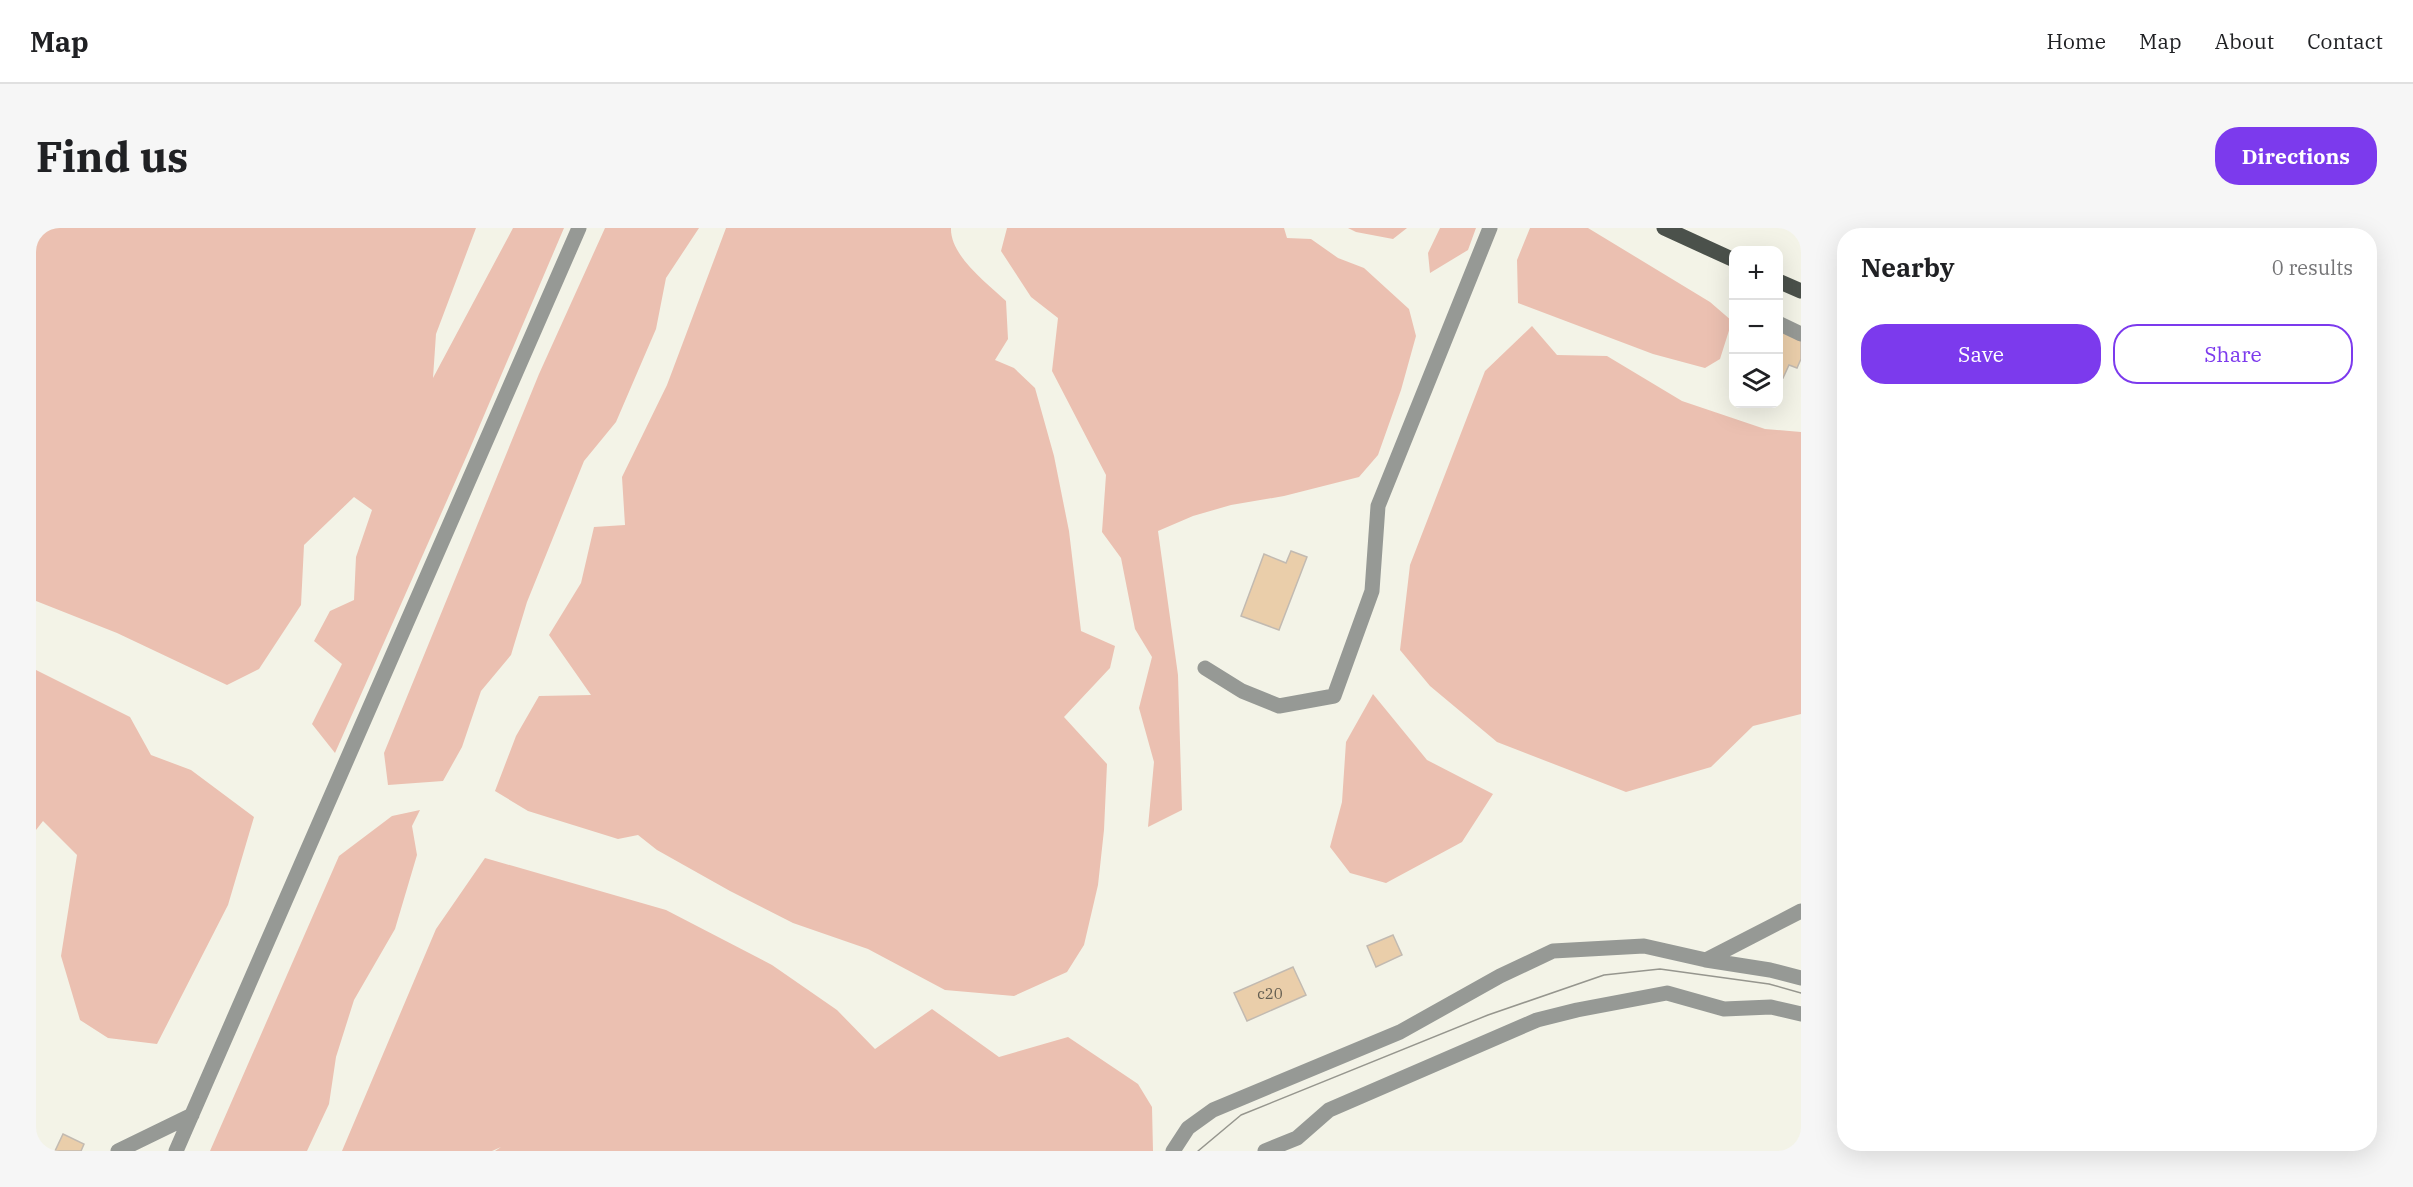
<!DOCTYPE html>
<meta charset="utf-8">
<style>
body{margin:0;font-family:"IBM Plex Serif",serif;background:#f6f6f6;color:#202124}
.controls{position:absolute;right:18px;top:18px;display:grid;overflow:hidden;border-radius:12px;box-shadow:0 6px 24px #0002}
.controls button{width:54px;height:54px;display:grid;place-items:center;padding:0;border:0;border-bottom:2px solid #e0e0e0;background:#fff;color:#202124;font:30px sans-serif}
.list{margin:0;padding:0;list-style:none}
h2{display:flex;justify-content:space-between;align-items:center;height:78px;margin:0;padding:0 24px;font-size:26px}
h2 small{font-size:20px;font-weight:400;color:#757577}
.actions{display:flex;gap:12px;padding:18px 24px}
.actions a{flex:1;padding:14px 0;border:2px solid #7c3aed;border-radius:24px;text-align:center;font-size:21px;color:#7c3aed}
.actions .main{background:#7c3aed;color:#fff}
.icon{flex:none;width:33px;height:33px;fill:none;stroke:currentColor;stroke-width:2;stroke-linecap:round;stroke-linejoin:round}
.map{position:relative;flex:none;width:1765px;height:923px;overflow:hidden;border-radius:24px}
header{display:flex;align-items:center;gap:36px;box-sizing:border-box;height:84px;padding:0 30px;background:#fff;border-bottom:2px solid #e0e0e0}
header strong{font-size:28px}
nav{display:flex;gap:33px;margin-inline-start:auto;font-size:21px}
.intro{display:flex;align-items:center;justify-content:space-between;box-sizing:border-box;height:144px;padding:0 36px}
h1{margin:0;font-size:42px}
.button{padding:15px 27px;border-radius:24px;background:#7c3aed;color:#fff;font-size:21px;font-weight:700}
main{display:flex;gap:36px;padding:0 36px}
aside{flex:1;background:#fff;border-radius:24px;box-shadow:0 6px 24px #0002}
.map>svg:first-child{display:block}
.green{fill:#ebc0b1}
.building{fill:#eaceaa;stroke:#c2bab1;stroke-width:1.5}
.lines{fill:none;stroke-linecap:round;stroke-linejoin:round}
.minor{stroke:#969995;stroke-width:15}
.major{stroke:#4b514b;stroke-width:15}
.tram{stroke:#96968e;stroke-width:1.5}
.labels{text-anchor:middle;stroke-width:4.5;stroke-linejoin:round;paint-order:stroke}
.number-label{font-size:15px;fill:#645e51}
</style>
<header>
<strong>Map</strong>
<nav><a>Home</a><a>Map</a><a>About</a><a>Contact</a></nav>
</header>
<div class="intro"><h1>Find us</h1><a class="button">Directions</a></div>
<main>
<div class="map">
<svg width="1765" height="923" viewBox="0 0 1765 923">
<rect width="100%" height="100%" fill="#f3f3e7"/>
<path class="green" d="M0,0H440L400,106L397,150L477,0H528L432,225L299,525L276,496L306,436L278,413L294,383L318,372L320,329L336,282L318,269L268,317L265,377L223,441L191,457L81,405L0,373Z
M569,0H663L630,50L620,101L580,194L548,233L491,374L475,427L445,463L426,519L407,553L352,557L348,525L503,146Z
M690,0H915C914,28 951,55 970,73L972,111L959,132L978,140L999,160L1018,228L1033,303L1045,403L1079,418L1074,440L1028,489L1071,536L1068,602L1062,657L1048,717L1031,744L978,768L909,762L832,721L757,695L694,663L621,622L602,607L582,611L492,583L459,563L480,508L503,468L555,467L513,407L545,355L558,299L589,297L586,249L631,157Z
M971,0H1248L1251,10L1275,11L1302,30L1328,40L1373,81L1380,108L1365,162L1342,227L1323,249L1248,268L1195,277L1157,288L1122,303L1142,447L1146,582L1112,599L1118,534L1103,480L1116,429L1099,401L1085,330L1066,304L1070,247L1016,143L1022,90L995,69L965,23Z
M1312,0H1371L1357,11L1320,4Z
M1404,0H1440L1432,22L1394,45L1392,25Z
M1494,0H1552L1674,74L1696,93L1684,131L1669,140L1617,126L1482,75L1481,32Z
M1496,98L1521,127L1571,128L1646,173L1729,201L1765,204V486L1717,498L1675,539L1590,564L1461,514L1394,458L1364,422L1374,337L1449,143Z
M0,442L94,489L115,527L155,542L218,589L192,677L121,816L72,810L44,792L25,728L41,627L7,593L0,602Z
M1337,466L1391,532L1457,566L1426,614L1350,655L1314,645L1294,619L1306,574L1310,514Z
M384,582L376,598L381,627L359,701L318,772L300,829L293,876L271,923H174L303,628L356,588Z
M449,630L630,682L736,737L801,782L839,821L896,781L963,829L1032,809L1102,856L1116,879L1117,923H459L465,919L456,923H306L400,701Z"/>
<path class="building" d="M1742,101L1765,111V131L1761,140L1753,137L1747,150L1742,148Z
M1255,323L1271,329L1243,402L1205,388L1228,326L1250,335Z
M1357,707L1366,727L1340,739L1331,718Z
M1257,739L1270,767L1211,793L1198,765Z
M27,906L48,916L45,923H19Z"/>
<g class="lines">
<path class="minor" d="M1742,95L1765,106
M1169,440L1206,463L1243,478L1298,468L1336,363L1342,278L1454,0
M1670,732L1765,683
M82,923L156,887
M140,923L543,0
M1137,923L1152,900L1177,882L1364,804L1464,748L1517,723L1608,718L1670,732L1734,742L1765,750
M1229,923L1261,910L1293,882L1501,792L1541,782L1631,765L1688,781L1735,779L1765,786"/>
<path class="major" d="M1628,0L1698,32
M1742,53L1765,63"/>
<path class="tram" d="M1162,923L1205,887L1452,787L1568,747L1624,741L1733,756L1765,765"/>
</g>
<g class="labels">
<g class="number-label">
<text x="1234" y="771">с20</text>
</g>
</g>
</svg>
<div class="controls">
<button>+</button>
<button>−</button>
<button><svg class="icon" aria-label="layers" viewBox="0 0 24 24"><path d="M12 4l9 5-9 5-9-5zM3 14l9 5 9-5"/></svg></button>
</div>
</div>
<aside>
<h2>Nearby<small>0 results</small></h2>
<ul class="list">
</ul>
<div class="actions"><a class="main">Save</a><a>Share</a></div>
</aside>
</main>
